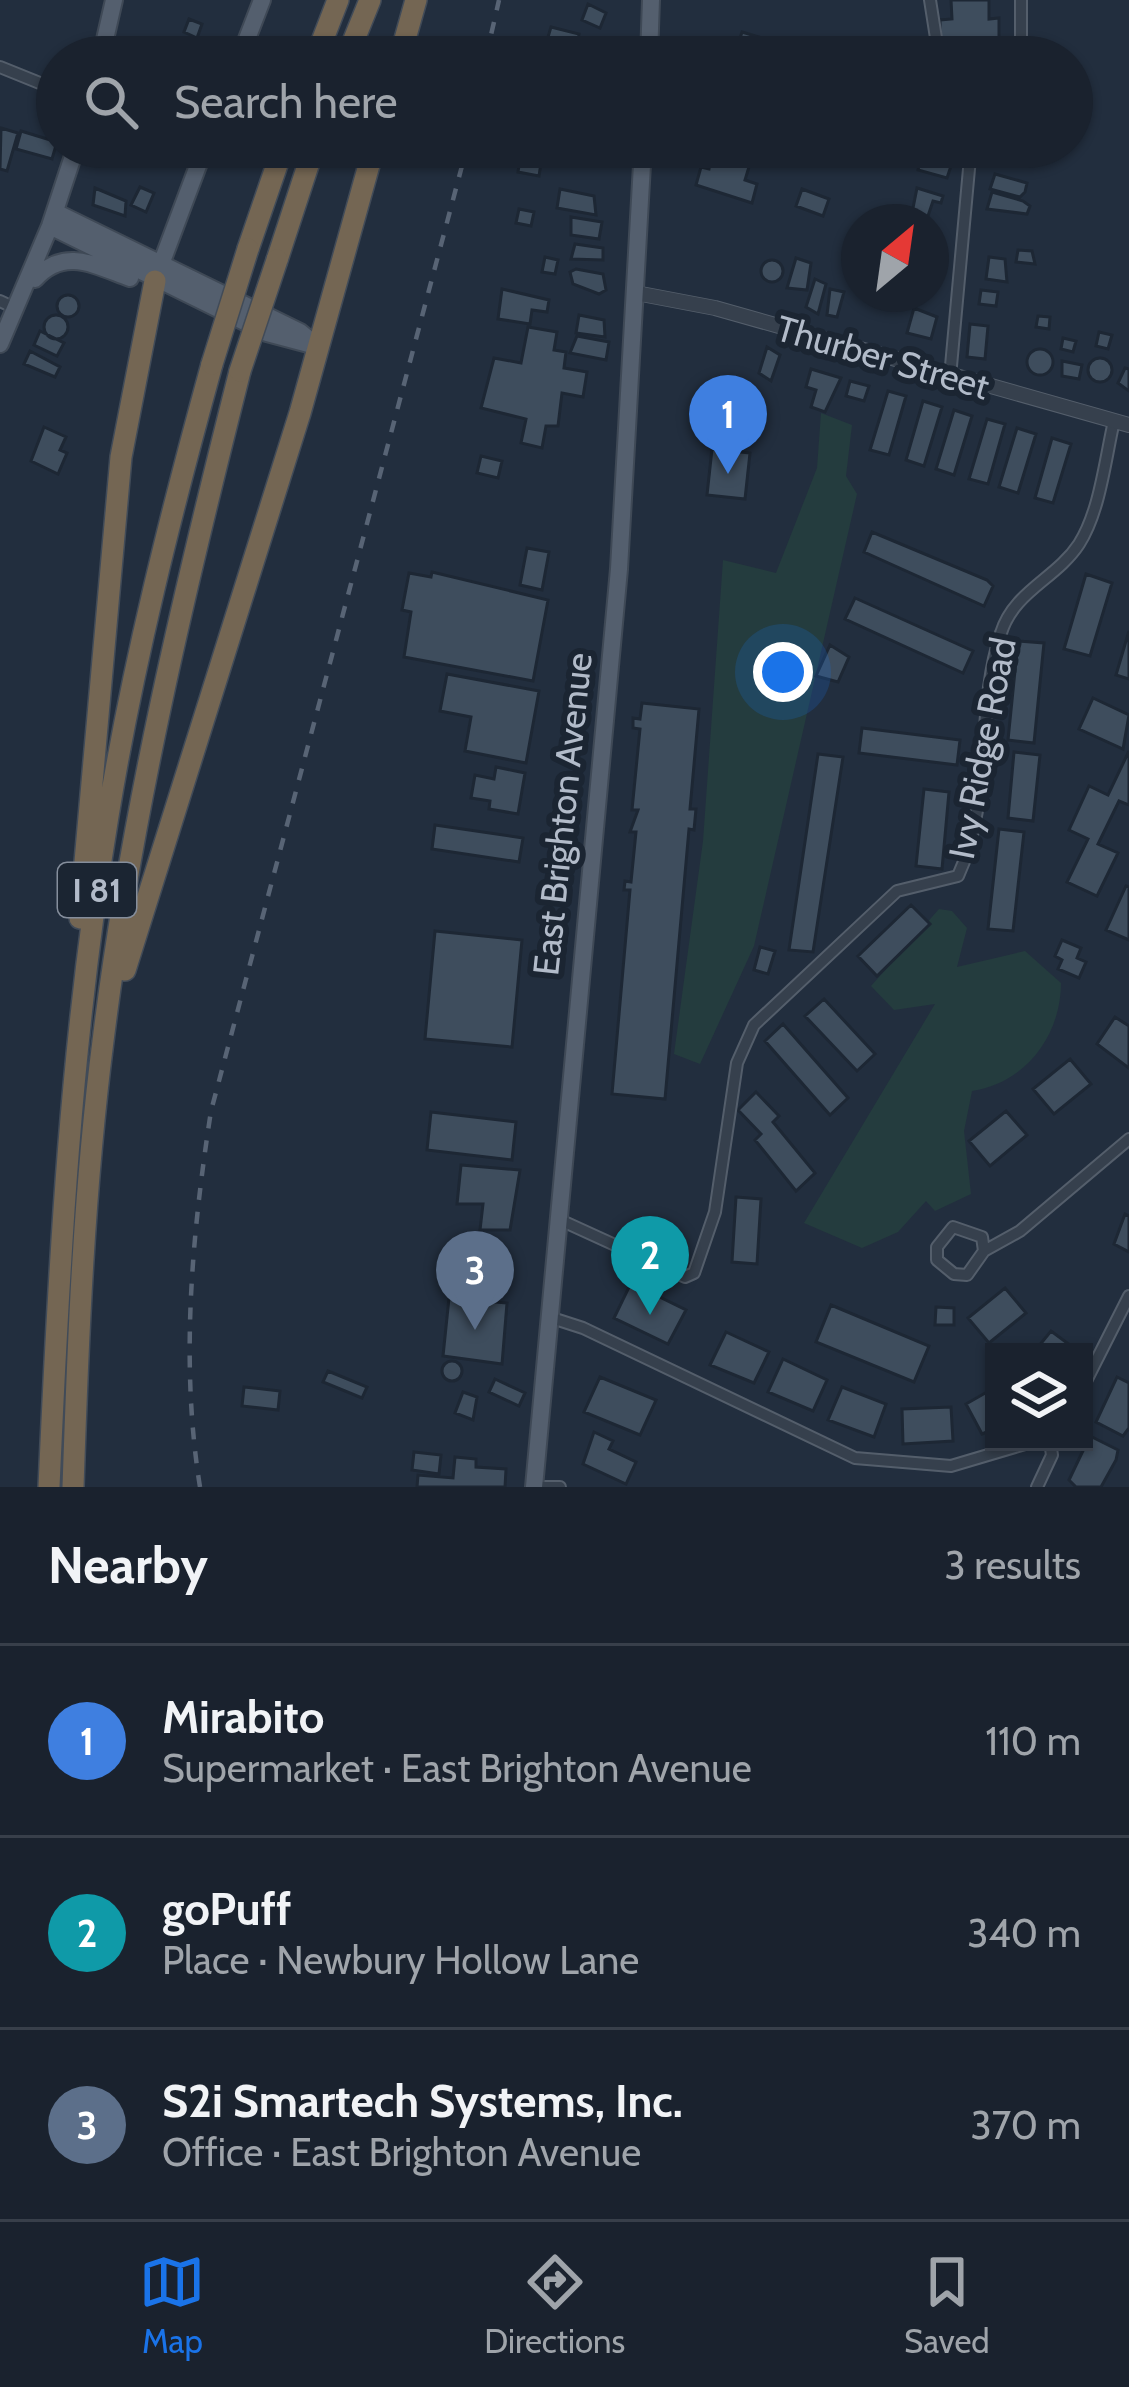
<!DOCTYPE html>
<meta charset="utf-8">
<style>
body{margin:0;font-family:Cabin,sans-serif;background:#272f3a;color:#f1f3f6}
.controls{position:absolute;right:36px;bottom:36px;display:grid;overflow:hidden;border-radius:0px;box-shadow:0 3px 9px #0004}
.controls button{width:108px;height:108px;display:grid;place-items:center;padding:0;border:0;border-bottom:3px solid #383f4a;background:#1a222e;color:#f1f3f6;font:60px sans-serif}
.compass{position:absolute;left:841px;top:204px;width:108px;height:108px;border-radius:50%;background:#1a222e;box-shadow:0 3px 9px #0004;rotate:29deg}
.you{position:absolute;left:783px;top:672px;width:42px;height:42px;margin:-30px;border:9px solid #fff;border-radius:50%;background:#1a73e8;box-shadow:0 0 0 18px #1a73e833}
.badge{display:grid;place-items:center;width:78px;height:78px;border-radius:50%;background:#1a73e8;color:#fff;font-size:39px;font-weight:700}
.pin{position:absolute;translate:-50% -99px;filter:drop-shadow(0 3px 6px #0008)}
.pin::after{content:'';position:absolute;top:63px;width:42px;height:36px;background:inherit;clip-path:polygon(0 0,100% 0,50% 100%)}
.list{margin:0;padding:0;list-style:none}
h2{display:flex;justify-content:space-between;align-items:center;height:156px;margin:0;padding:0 48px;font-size:51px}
h2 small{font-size:39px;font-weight:400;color:#9fa4aa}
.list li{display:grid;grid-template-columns:78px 1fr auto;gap:36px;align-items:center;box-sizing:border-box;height:192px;padding:0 48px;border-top:3px solid #383f4a}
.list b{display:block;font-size:45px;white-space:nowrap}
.list p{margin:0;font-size:39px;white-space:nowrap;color:#9fa4aa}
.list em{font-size:39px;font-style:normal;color:#9fa4aa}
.icon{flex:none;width:66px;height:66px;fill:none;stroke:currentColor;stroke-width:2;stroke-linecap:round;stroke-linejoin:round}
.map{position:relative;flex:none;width:1129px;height:1487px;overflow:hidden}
.search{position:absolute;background:#1a222e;box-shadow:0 3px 9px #0004;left:36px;right:36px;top:36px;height:132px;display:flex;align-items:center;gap:30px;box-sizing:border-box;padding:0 42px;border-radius:66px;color:#9fa4aa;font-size:45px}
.sheet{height:732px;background:#1a222e}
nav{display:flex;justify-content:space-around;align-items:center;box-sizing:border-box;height:168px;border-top:3px solid #383f4a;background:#1a222e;font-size:33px;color:#9fa4aa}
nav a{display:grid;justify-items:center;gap:6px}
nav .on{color:#1a73e8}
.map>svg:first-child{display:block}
.green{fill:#243c3e}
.building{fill:#3e4d5d;stroke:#1d2734;stroke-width:3}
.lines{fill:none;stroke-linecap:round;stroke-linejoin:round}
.minor-casing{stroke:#545e6b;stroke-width:14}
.tertiary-casing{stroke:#545e6b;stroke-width:16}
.primary-casing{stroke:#3f4956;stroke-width:20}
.motorway-casing{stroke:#414b58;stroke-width:24}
.minor{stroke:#36404d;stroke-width:10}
.tertiary{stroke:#36404d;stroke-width:14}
.primary{stroke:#545f6e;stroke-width:16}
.motorway{stroke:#746653;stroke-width:21}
.rail{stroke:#586475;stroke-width:4.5;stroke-dasharray:12 12;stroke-linecap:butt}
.motorway-bridge-casing{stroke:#414b58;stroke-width:24;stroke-linecap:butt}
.motorway-bridge{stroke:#746653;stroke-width:21}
.labels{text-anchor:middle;stroke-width:12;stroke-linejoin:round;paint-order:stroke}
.shield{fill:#1b2532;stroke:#858e9c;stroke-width:3}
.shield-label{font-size:33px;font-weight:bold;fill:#b2bbc9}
.street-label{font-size:36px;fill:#b2bbc9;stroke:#1b2532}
</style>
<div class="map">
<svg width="1129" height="1487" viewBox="0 0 1129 1487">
<rect width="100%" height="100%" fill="#222e3e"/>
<path class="green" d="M821,413L852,425L846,476L857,494L754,946L700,1064L674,1054L703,841L723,560L776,573L817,468Z
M939,909L952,911L967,928L957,967L1025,951L1061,983C1061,1035 1026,1083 972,1091L964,1131L971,1194L935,1211L926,1201L898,1232L862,1248L804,1223L935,1004L894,1010L871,986Z"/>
<path class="building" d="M951,0H989V19L999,18V38L940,40V20L952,19Z
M588,4L606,13L600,28L582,20Z
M189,19L202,24L197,38L184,32Z
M551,27L579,34L577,43L608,57H542Z
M742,32L799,49L796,57H744L736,51Z
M150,46L172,55V57H139L143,47Z
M1,128L18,133L7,171L0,169Z
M21,131L57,142L52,159L16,149Z
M755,147L745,180L757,184L752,203L696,185L701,167L709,169L713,147Z
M922,154L952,163L947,178L918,170Z
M520,159L541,163L539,176L518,172Z
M995,174L1027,183L1025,192L1020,197L990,189Z
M140,187L154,193L146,212L131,205Z
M95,188L126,201L125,216L93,205Z
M917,188L943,196L941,203L933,201L926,222L911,218Z
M560,189L594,196L596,215L557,208Z
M802,189L829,199L823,216L796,206Z
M992,192L1023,201L1030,206L1027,214L987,209Z
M519,209L534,212L531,226L516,223Z
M571,217L602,222L599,239L571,235Z
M575,244L603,248V260L571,259Z
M1018,250L1032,251L1035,264L1016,262Z
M545,257L558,260L555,274L542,272Z
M989,257L1005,259L1007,282L986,279Z
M796,258L811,263L807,290L787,288Z
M761 271a11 11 0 1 1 22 0a11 11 0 1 1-22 0Z
M576,269L603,274L606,290L599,294L573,284L570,272Z
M815,279L826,284L818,314L806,307Z
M502,289L549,300L547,312L532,310L530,324L498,319Z
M830,289L844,292L837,317L827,315Z
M981,290L998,292L996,306L979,304Z
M57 306a11 11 0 1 1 22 0a11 11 0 1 1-22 0Z
M914,308L937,317L931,339L907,333Z
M44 327a12 12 0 1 1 24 0a12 12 0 1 1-24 0Z
M579,315L604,320L605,337L576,333Z
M1038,316L1050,317L1049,329L1036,327Z
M970,324L988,326L985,359L967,357Z
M528,327L557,332L554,350L566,352L564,368L587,372L583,397L562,393L558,426H546L542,448L521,443L526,419L481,408L494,358L521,363Z
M40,331L64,343L57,356L34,345Z
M1099,332L1112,335L1108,349L1096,346Z
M577,336L609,342L606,360L570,353Z
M1063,338L1076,341L1073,352L1061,349Z
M767,347L780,355L771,381L759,373Z
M1027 362a13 13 0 1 1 26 0a13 13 0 1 1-26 0Z
M30,351L60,367L55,377L24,364Z
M1088 370a12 12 0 1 1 24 0a12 12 0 1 1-24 0Z
M1062,361L1082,365L1079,379L1062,376Z
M1125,368L1129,369V391L1118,383Z
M811,369L841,378L825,412L811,407L816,390L806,387Z
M850,381L869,386L864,401L846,396Z
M888,391L906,396L889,455L870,450Z
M923,401L942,407L924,466L906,460Z
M954,410L972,416L954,475L936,469Z
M987,419L1005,424L988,484L969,479Z
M44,427L66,437L60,450L67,453L58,474L31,461Z
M1017,428L1036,434L1018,493L999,487Z
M1052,438L1071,444L1053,503L1035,498Z
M712,449L750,453L745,499L707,495Z
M481,456L502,461L498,478L477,473Z
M872,532L987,580L993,586L984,606L864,552Z
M527,548L549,552L542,590L520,585Z
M432,572L548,600L533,681L404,657L411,612L402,610L409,573L431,577Z
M1086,574L1112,583L1090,656L1064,649Z
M855,598L973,651L963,673L845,619Z
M1129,631V679L1116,675Z
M1018,641L1044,643L1034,743L1008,740Z
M830,645L849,657L838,682L816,676Z
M447,674L539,691L526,763L465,751L471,717L440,711Z
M1093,698L1129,715L1123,749L1079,729Z
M642,703L699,709L690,809H696L694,830L689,829L665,1099L612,1094L630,890H624L625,881L631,882L636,832H630L638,810H632L640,729L633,728V718L640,719Z
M862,728L960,740L957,765L859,753Z
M1129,751V805L1119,801L1098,844L1118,853L1097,896L1067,882L1088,839L1069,830L1089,786L1108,795Z
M1014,752L1040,755L1033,821L1008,818Z
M818,754L843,757L813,952L789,950Z
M496,767L525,773L518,814L489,809L490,801L471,798L475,775L494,779Z
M924,789L949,792L942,869L916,866Z
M435,825L523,838L519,862L432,849Z
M999,829L1024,832L1013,931L988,929Z
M1126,886L1129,887V940L1106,930Z
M911,905L930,924L877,976L858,956Z
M435,931L522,940L512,1047L425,1039Z
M1062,940L1081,948L1077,958L1086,962L1079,978L1058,969L1062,960L1055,956Z
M760,947L775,951L768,974L754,970Z
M824,999L875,1054L857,1071L805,1016Z
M1115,1017L1129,1026V1068L1097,1044Z
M783,1024L848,1098L830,1115L765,1041Z
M1070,1059L1091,1084L1054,1114L1033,1089Z
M756,1092L779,1116L773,1122L815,1173L796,1191L755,1140L761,1134L738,1110Z
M1006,1111L1027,1135L990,1166L969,1141Z
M431,1112L516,1122L512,1160L427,1150Z
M461,1165L520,1170L510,1230H480L483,1204H457Z
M736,1197L761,1199L757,1264L732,1262Z
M1125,1214L1129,1216V1252L1114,1244Z
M631,1283L686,1310L668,1344L614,1318Z
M1005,1288L1026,1313L989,1343L968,1318Z
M449,1298L507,1303L502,1364L443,1356Z
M831,1305L929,1346L914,1382L816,1342Z
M936,1307L954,1308V1325H935Z
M1051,1331L1078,1351L1034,1352Z
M726,1332L769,1352L754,1383L710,1365Z
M783,1359L827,1380L813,1411L768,1392Z
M442 1371a10 10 0 1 1 20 0a10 10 0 1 1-20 0Z
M328,1371L367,1387L362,1398L323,1382Z
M600,1377L656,1400L640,1435L584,1412Z
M1117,1377L1129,1383V1428L1123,1436L1096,1422Z
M495,1379L525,1393L519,1406L489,1392Z
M244,1387L280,1391L278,1410L242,1406Z
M842,1387L886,1404L874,1437L828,1420Z
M994,1388V1429L982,1434L966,1404Z
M463,1392L477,1397L473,1420L455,1413Z
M951,1407L953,1441L903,1444L902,1409Z
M594,1432L613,1441L609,1449L636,1462L626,1484L583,1464Z
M1090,1436L1118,1450L1116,1460L1101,1487H1076L1069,1480Z
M414,1452L441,1455L439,1474L412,1470Z
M455,1457L476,1459V1467L506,1469L505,1487H417L418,1475L453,1478Z"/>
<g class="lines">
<defs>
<path id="minor" d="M930,0L939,57
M1021,0V57
M0,67L57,90
M0,301L17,309
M950,377L971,147
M558,1219L685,1277L694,1273L715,1212L737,1063L754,1025L897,891L958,876C993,802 975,710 1001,633C1014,591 1056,579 1079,544C1100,511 1105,460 1114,421
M984,1251L982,1237L953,1227L937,1247V1260L954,1274L967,1275L984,1251L1020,1231L1129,1139
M549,1317L583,1328L855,1458L951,1466L1032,1442
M1084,1385L1129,1296
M544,1487H560
M1037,1487L1052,1455L1050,1442"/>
<path id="tertiary" d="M636,293L715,308L1129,425"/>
<path id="primary" d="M101,57L114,0
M240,57L262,0
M649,57L651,0
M55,212L300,332L317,346
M50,226L267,333L316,346
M157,275L205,147
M35,279C64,247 94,265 130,278
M0,344L50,226L76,147
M534,1487L619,569L643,147"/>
<path id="motorway" d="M316,57L338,0
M347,57L370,0
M400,57L416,0
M248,249L283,147
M277,260L314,147
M80,918L121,457L155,281
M125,970L300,413L374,147
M49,1487C59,1262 71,1039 108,816C133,663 171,513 212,364
M73,1487C78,1338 84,1189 103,1041C131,814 184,592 240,371"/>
</defs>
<use href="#minor" class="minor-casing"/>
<use href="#tertiary" class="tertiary-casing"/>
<use href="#primary" class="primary-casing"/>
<use href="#motorway" class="motorway-casing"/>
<use href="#minor" class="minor"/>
<use href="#tertiary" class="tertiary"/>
<use href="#primary" class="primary"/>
<use href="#motorway" class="motorway"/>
<path class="rail" d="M486,57L499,0
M200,1487C180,1363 192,1234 211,1111L467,147"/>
<defs>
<path id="motorway-bridge" d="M212,364L248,249
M240,371L277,260"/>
</defs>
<use href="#motorway-bridge" class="motorway-bridge-casing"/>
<use href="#motorway-bridge" class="motorway-bridge"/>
</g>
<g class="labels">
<rect class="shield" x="58" y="863" width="78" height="54" rx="9"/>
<g class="shield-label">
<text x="97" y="902">I 81</text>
</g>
<g class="street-label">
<text transform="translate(883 357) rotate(16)" y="13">Thurber Street</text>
<text transform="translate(982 748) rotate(-79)" y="13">Ivy Ridge Road</text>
<text transform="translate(562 814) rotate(-84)" y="13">East Brighton Avenue</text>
</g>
</g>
</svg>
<div class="controls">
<button><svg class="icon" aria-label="layers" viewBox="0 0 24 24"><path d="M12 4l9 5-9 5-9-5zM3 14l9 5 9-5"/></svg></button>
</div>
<svg class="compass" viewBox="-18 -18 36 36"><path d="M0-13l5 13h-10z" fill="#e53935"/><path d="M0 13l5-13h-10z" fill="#9fa4aa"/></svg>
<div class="you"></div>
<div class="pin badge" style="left:728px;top:474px;background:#3f7fe0">1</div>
<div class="pin badge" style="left:650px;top:1315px;background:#0f9aa8">2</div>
<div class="pin badge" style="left:475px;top:1330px;background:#5c6f8a">3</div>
<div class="search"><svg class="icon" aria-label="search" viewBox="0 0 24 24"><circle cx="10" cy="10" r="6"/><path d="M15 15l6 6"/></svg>Search here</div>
</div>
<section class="sheet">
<h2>Nearby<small>3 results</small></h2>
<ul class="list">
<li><span class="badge" style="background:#3f7fe0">1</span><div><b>Mirabito</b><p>Supermarket · East Brighton Avenue</p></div><em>110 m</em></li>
<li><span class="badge" style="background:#0f9aa8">2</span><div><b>goPuff</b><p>Place · Newbury Hollow Lane</p></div><em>340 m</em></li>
<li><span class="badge" style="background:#5c6f8a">3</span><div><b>S2i Smartech Systems, Inc.</b><p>Office · East Brighton Avenue</p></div><em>370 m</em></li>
</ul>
</section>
<nav>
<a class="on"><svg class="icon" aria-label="map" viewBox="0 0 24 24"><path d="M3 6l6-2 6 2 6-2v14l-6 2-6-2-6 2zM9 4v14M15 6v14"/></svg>Map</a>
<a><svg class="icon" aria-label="directions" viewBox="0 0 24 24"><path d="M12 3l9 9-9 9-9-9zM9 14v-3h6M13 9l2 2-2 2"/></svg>Directions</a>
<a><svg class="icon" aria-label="saved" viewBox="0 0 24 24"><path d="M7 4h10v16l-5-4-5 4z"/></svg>Saved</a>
</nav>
